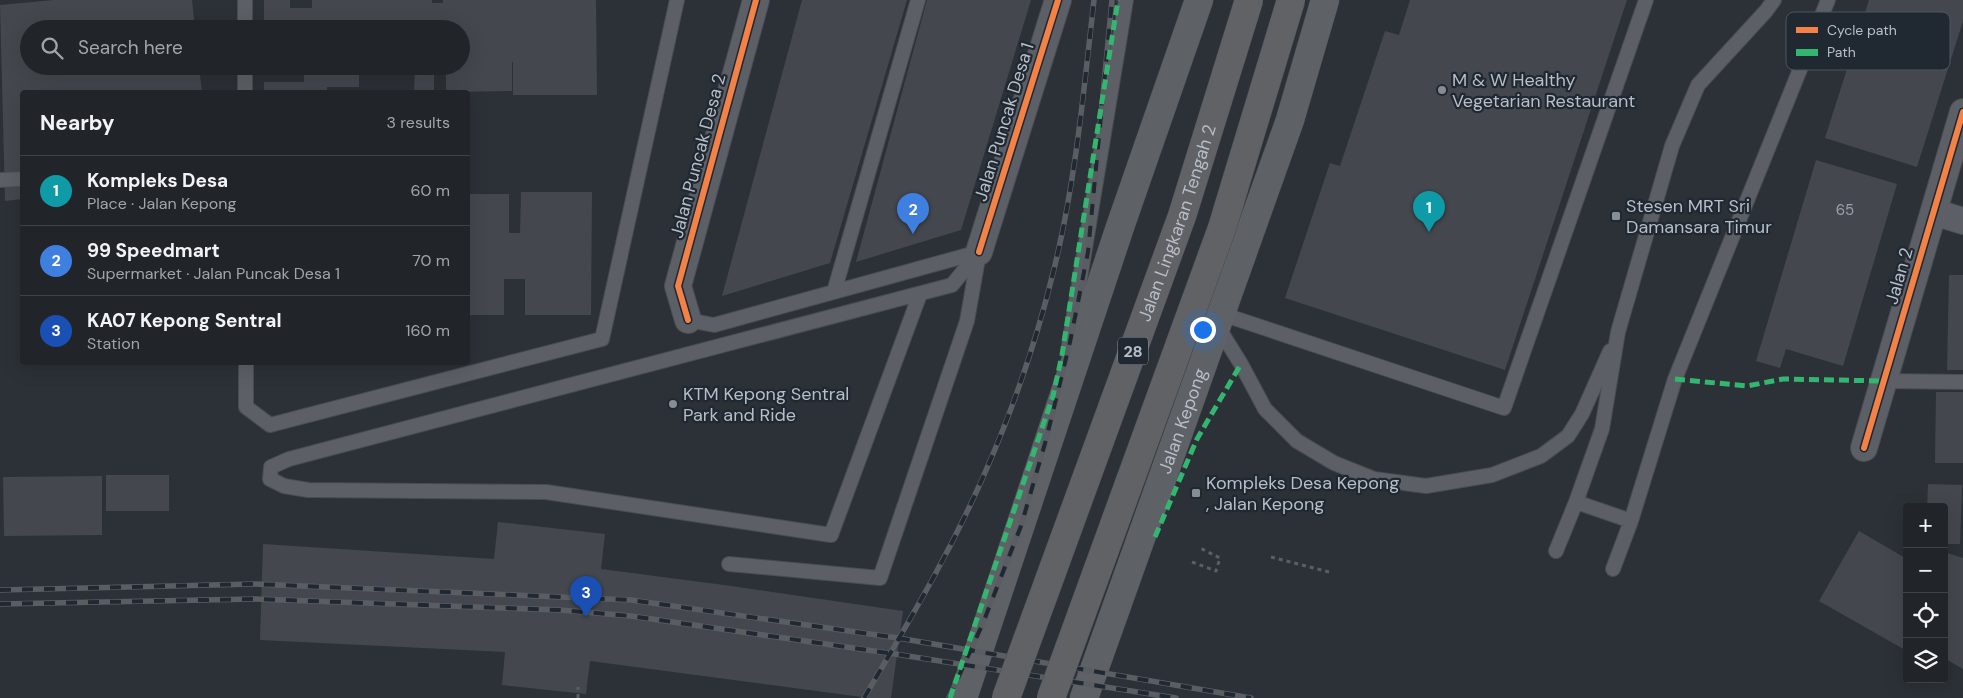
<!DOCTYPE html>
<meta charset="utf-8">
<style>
body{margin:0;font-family:"DM Sans",sans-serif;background:#292d31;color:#f1f3f6}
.controls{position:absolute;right:15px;bottom:15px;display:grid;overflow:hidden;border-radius:5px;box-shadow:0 5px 20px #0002}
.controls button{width:45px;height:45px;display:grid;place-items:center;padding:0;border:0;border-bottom:1px solid #3e4246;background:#212529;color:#f1f3f6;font:25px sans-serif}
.you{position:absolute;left:1202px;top:329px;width:18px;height:18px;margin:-12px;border:4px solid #fff;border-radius:50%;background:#1a73e8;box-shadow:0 0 0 8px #1a73e833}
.badge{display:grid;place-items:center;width:32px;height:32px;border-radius:50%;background:#b45309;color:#fff;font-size:16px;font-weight:700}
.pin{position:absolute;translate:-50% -41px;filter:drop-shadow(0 1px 2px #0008)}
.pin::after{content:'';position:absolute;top:26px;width:18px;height:15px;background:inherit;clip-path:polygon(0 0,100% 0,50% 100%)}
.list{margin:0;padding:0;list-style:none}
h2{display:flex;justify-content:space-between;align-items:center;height:65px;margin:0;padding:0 20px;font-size:21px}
h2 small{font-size:16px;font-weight:400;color:#a2a5a8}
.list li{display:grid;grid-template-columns:32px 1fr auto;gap:15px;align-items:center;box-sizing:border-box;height:70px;padding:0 20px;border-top:1px solid #3e4246}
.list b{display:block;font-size:19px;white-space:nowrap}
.list p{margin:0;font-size:16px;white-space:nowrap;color:#a2a5a8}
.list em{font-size:16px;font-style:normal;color:#a2a5a8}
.icon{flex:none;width:28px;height:28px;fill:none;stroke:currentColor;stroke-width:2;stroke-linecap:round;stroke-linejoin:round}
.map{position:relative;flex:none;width:1963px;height:698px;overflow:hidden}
.search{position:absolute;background:#212529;box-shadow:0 5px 20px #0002;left:20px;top:20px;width:450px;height:55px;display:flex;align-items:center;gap:12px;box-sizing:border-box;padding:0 18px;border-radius:28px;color:#a2a5a8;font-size:19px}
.panel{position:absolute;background:#212529;box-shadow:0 5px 20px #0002;left:20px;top:90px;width:450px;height:275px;border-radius:5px}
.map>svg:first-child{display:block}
.building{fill:#44484e}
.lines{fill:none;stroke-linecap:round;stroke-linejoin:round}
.service-casing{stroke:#484c50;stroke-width:16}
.minor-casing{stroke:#484c50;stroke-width:28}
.primary-casing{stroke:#4a4e54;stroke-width:29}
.path{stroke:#5a5f63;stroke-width:3;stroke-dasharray:4 4;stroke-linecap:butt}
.service{stroke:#5c6066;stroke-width:14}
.minor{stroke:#5c6066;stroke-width:26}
.primary{stroke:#5e6267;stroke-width:28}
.rail-casing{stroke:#5a5e63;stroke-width:5.5}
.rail{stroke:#202832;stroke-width:4;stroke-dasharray:11;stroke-linecap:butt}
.trunk-bridge-casing{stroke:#494e53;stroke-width:29;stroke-linecap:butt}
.trunk-bridge{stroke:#606266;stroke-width:28}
.quiet{stroke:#33b770;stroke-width:5;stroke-dasharray:10 5;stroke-linecap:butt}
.cycleway-casing{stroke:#202832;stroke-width:9}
.cycleway{stroke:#f48246;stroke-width:6}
.poi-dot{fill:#868d95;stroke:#202832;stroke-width:2}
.labels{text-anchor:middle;stroke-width:4.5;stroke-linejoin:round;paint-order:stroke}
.number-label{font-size:15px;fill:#9aa0aa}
.shield{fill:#202832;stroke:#8a919b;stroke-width:1}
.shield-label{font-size:16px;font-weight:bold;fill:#b7bec8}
.poi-label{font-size:18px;fill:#b7bec8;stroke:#202832;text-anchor:start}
.street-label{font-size:18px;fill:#b7bec8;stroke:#202832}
.key{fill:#202832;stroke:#4d555f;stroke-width:1}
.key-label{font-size:14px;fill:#b7bec8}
</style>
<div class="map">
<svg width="1963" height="698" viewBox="0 0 1963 698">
<rect width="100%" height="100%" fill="#2c3137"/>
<path class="building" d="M54,0H192L195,29H29V66H199L202,92H22V199L5,201L0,5Z
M264,0H290V8H312V0H432V3H443V0H596L597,95H513V62H512V91L446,92V66H461V29H264Z
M802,0H907L830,263L722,296Z
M927,0H1031L961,230L856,262Z
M1410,0H1627L1505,370L1285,298L1330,163L1340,166L1385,31L1399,35Z
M1869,0H1963V21L1917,167L1825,138Z
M304,66H359V87H327V92H264V82H304Z
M415,66H434V92H414Z
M1816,160L1897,184L1843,366L1786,349L1780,368L1756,361Z
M521,192H592L591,315H525V279H504V315H468V194H509V233H520Z
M1949,275H1963V370H1947Z
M1936,392H1963V463H1935Z
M106,475H169V511H106Z
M102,476V535L4,536L3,477Z
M1928,484L1962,485L1960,544H1944V507H1927Z
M498,522L605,534L601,569L724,585L903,611L891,698H869L590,661L586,694L502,685L505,652L260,640L263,544L494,559Z
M1859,531L1907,559V651L1819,601Z
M1944,552L1963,558V669L1944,658Z"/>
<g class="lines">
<defs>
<path id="service" d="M245,0V29
M245,66V92
M0,180L22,179
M834,292L918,0
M920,294L831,535L546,492L308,490L284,486L270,479L271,467L289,459L952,285L979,252
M1222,314L1504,408L1646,0
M688,320L714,325L979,252
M1218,327L1241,364L1265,409L1297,441L1334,463L1374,479L1426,486L1492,475L1541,456L1568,436L1582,414L1610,351
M1069,345L1126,0
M246,362V407L270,425L602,339L677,0
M1883,381L1963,382
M1576,502L1631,521
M1556,551L1576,502L1602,429L1618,332L1672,146L1698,85L1766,11L1774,0
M729,564L880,578L967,321L979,253
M1613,569L1631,521L1675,379L1828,0"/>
<path id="minor" d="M1934,212L1963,221
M979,252L1058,0
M688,320L678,286L756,0
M1864,448L1963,112"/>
<g id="primary">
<path d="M963,698L1120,227L1199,0"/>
<path id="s1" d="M1084,698L1290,120L1325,0"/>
</g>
</defs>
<use href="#service" class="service-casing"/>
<use href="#minor" class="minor-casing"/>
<use href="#primary" class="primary-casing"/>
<path class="path" d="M1271,557L1329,572
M1192,562L1216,571L1220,558L1198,547
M578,698V687"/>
<use href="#service" class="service"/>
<use href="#minor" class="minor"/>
<use href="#primary" class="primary"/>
<defs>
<path id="rail" d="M0,590L255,584L631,600L898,638L1251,698
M0,604L255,599L560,610L631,616L895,654L1176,698
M864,698C887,659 910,620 932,580C986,482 1029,374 1055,265C1076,178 1084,88 1094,0
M949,698L983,623L1021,526L1046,440L1070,342L1088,252L1112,0"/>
</defs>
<use href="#rail" class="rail-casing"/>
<use href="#rail" class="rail"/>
<defs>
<g id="trunk-bridge">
<path id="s2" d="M1006,698L1182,216L1249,0"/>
<path d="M1051,698L1222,228L1291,0"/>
</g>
</defs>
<use href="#trunk-bridge" class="trunk-bridge-casing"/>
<use href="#trunk-bridge" class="trunk-bridge"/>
<path class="quiet" d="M1675,379L1747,386L1783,379L1883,381
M1155,537L1197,439L1241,364
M950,698L1053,396L1062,355L1118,0"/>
<defs>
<path id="cycleway" d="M979,252L1058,0
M688,320L678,286L756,0
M1864,448L1963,112"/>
</defs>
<use href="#cycleway" class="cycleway-casing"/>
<use href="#cycleway" class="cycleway"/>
</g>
<g class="poi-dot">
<circle cx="1442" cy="90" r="5"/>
<rect x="1611" y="211" width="10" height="10" rx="2.5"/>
<circle cx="673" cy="404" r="5"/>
<rect x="1191" y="488" width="10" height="10" rx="2.5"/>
</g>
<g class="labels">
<g class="number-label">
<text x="1845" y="215">65</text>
</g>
<rect class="shield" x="1118" y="337.5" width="30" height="27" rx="4"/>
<g class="shield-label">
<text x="1133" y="357">28</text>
</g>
<g class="poi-label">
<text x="1452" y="86">M &amp; W Healthy<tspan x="1452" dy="21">Vegetarian Restaurant</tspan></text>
<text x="1626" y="212">Stesen MRT Sri<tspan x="1626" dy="21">Damansara Timur</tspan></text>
<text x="683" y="400">KTM Kepong Sentral<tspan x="683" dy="21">Park and Ride</tspan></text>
<text x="1206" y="489">Kompleks Desa Kepong<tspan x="1206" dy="21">, Jalan Kepong</tspan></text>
</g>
<g class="street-label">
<text transform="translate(1004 122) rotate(-73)" y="6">Jalan Puncak Desa 1</text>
<text transform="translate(698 156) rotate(-75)" y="6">Jalan Puncak Desa 2</text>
<text dy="6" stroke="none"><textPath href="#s2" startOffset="505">Jalan Lingkaran Tengah 2</textPath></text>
<text transform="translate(1899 276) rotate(-74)" y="6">Jalan 2</text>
<text dy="6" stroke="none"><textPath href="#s1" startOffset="294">Jalan Kepong</textPath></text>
</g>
</g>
<rect x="1786" y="12" width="164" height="58" rx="8" class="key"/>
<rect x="1796" y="27" width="22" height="6" fill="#f48246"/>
<rect x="1796" y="49" width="22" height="7" fill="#33b770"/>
<g class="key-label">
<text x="1827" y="35">Cycle path</text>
<text x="1827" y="57">Path</text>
</g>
</svg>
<div class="controls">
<button>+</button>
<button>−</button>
<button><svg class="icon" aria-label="locate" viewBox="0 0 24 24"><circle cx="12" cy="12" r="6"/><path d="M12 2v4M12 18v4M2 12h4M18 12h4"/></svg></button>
<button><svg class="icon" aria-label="layers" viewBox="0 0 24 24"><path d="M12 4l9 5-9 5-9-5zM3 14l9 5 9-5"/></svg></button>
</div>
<div class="you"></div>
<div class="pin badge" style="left:1429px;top:232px;background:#0f9aa8">1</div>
<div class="pin badge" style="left:913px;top:234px;background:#3f7fe0">2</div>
<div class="pin badge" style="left:586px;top:617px;background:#1a4fb4">3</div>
<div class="search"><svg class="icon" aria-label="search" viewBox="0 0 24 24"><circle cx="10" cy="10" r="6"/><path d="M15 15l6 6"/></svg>Search here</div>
<section class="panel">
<h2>Nearby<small>3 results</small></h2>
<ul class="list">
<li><span class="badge" style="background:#0f9aa8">1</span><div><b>Kompleks Desa</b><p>Place · Jalan Kepong</p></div><em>60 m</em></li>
<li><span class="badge" style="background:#3f7fe0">2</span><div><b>99 Speedmart</b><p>Supermarket · Jalan Puncak Desa 1</p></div><em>70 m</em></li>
<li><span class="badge" style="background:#1a4fb4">3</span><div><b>KA07 Kepong Sentral</b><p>Station</p></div><em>160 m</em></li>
</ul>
</section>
</div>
